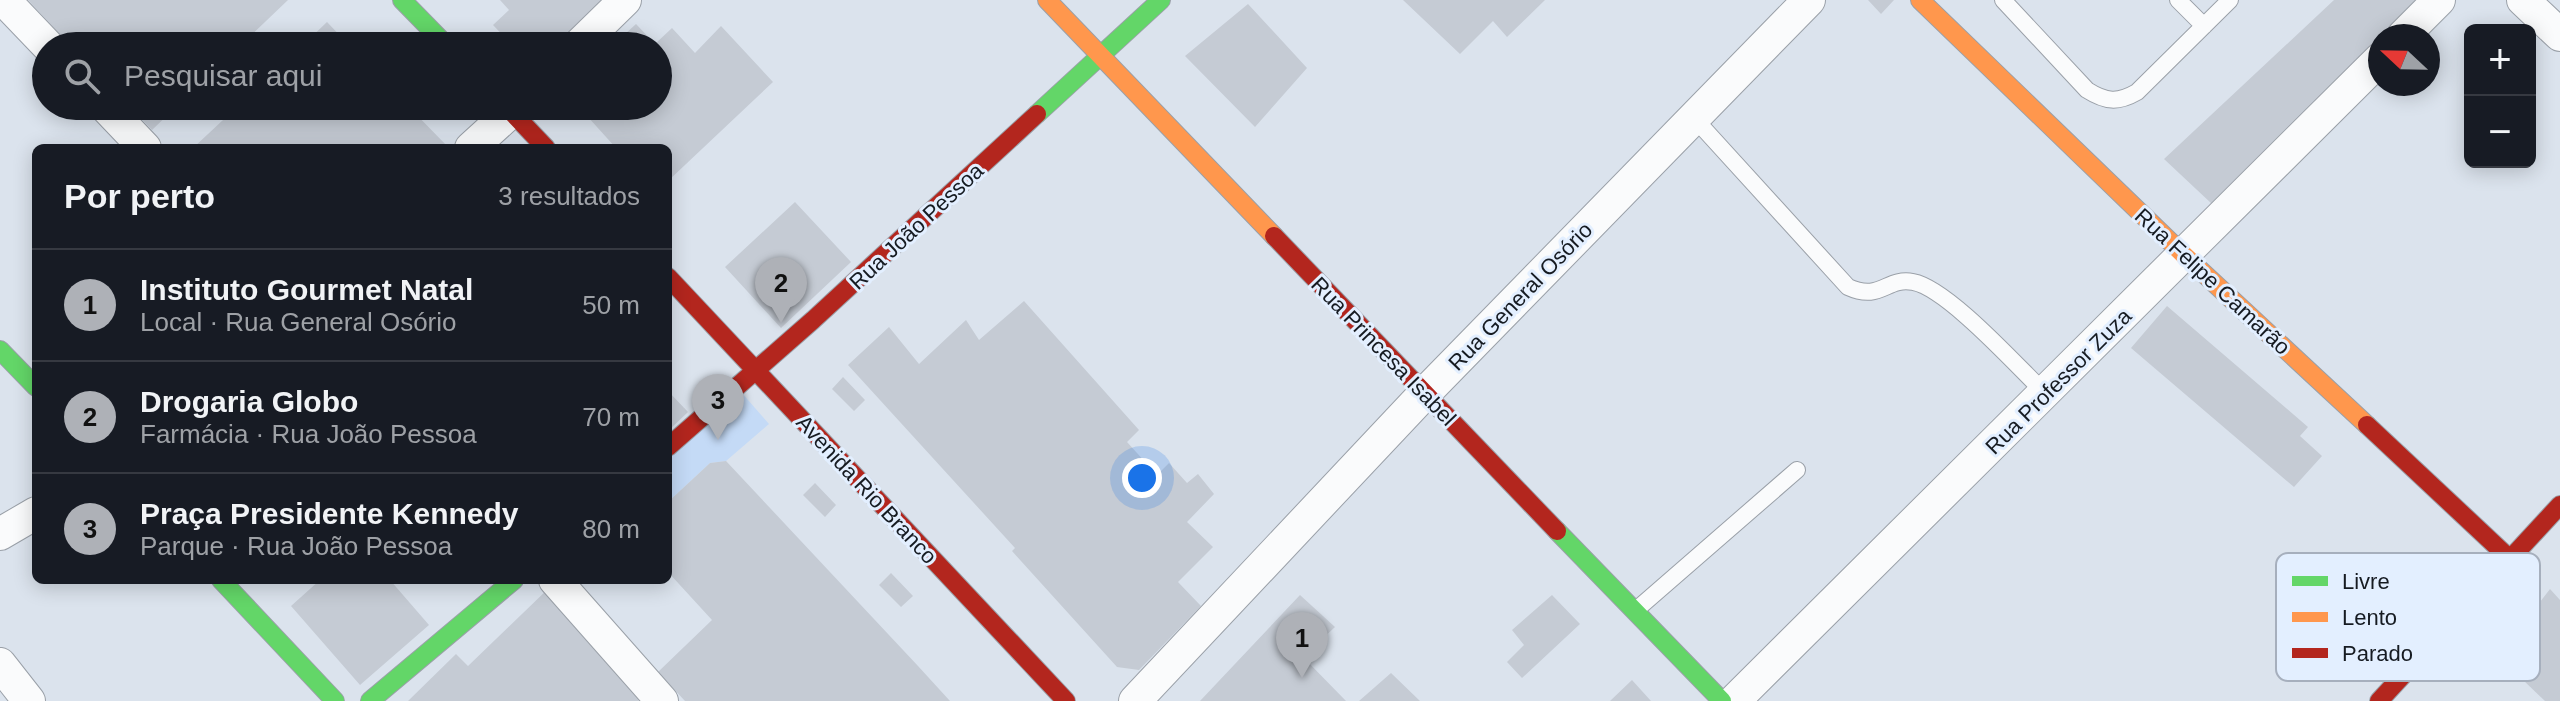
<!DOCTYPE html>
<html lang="pt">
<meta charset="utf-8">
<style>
body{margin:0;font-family:Arial,sans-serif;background:#20242c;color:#f1f3f6}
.controls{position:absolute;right:24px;top:24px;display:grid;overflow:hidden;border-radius:12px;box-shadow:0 4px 20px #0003}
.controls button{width:72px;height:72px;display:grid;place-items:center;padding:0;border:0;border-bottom:2px solid #363941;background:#171b24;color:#f1f3f6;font:40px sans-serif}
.compass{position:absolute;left:2368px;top:24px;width:72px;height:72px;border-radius:50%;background:#171b24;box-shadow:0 4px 20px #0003;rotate:292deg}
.you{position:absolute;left:1142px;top:478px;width:28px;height:28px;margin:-20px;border:6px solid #fff;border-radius:50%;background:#1a73e8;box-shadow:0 0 0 12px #1a73e833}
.badge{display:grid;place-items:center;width:52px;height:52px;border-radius:50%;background:#aeb1b7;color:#111;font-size:26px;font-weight:700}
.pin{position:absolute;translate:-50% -66px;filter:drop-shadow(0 2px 4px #0008)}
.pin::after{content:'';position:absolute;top:42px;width:28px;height:24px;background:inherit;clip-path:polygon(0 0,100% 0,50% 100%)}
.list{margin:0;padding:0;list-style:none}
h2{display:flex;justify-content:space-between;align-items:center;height:104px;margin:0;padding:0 32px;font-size:34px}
h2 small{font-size:26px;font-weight:400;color:#9ea1a6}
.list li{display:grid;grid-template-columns:52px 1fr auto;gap:24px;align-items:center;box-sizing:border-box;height:112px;padding:0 32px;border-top:2px solid #363941}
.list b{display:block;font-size:30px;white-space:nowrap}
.list p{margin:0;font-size:26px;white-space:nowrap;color:#9ea1a6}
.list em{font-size:26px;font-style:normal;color:#9ea1a6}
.icon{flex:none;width:44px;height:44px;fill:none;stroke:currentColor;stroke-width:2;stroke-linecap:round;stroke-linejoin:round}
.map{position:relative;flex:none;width:2560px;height:701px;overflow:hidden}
.search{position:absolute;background:#171b24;box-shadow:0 4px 20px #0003;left:32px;top:32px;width:640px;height:88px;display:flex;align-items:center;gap:20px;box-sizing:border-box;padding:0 28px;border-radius:44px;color:#9ea1a6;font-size:30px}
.panel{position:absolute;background:#171b24;box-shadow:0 4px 20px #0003;left:32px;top:144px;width:640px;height:440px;border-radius:12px}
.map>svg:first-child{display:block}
.green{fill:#c4daf6}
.building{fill:#c5cbd4}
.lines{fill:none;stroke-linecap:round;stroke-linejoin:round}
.lane-casing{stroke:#9aa0a8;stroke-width:18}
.street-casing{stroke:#9aa0a8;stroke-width:34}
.fast-casing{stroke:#9aa0a8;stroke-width:20}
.slow-casing{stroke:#9aa0a8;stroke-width:20}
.jam-casing{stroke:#9aa0a8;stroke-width:20}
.lane{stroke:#fafbfc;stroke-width:16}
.street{stroke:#fafbfc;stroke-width:32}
.fast{stroke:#63d668;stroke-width:18}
.slow{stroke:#ff974d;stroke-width:18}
.jam{stroke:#b3261e;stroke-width:18}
.labels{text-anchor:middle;stroke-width:6;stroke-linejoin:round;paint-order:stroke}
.street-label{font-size:22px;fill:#161b22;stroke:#e3efff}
.key{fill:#e3efff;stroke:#a6afbd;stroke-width:2}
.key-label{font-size:22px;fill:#161b22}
</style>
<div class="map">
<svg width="2560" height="701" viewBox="0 0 2560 701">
<rect width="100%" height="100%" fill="#dbe3ed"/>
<path class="green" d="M741,392L769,424L726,461L710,463L668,502V457Z"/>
<path class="building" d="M28,0H288L240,46H71Z
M500,0H614L565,46H513L493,25L509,10Z
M1403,0H1545L1507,37L1493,21L1460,54Z
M1868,0H1894L1881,14Z
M2334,0H2419L2212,204L2164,159Z
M1248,4L1307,68L1255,127L1185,56Z
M327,22L350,46H302Z
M636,24L655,44L672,28L695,53L721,26L773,82L668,181V148H616L578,106H658V46H612Z
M129,106H177L152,130Z
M238,106H408L449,148H193Z
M795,202L851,262L781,328L725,267Z
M1024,301L1139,430L1127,442L1157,475L1169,463L1187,483L1198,474L1214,494L1187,522L1213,547L1178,582L1201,606L1139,670L1117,667L1012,551L1015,548L848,365L889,327L919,364L966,320L979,340Z
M2167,306L2308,427L2300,436L2322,456L2294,487L2131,348Z
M843,377L865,400L854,411L832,389Z
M668,391L688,412L668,431Z
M726,461L918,666L950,701H685L658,672L712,620L668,572V502L710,463Z
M815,483L836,505L825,517L803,495Z
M891,573L913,596L901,607L879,585Z
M320,580H390L429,625L360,685L291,606Z
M551,586L651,689L638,701H408L456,654L468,666Z
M2550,589L2560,600V701H2545L2498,656Z
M1300,595L1335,627L1303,657L1346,701H1200Z
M1552,595L1580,624L1522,678L1507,662L1524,645L1512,630Z
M1391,673L1420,701H1359Z
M1632,680L1651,701H1610Z"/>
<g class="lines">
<defs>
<path id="lane" d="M2003,0L2087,90C2106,102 2118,103 2137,92L2230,0
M2178,0L2204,26
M1694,118L1848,287C1881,302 1886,277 1913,282C1947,288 2017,366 2045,393
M1636,610L1797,470"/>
<path id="street" d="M4,0L48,46
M2523,0L2560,35
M2403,36L2439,0
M578,46L625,0
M105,106L145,148
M471,148L517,106
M0,534L36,513
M555,580L662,701
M0,664L29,701
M1135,701L1424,394L1809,0
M1734,701L2380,59"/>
<path id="fast" d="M402,0L447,46
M1037,114L1161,0
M0,350L36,387
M1557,531L1722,701
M221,580L335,701
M370,701L514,580"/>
<path id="slow" d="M1047,0L1274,236
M1920,0L2184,255L2367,425"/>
<path id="jam" d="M506,106L546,148
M1274,236L1557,531
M668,277L1066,701
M2367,425L2510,559
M668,447L813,320L1037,114
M2379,701L2560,505"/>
</defs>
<use href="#lane" class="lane-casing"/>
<use href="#street" class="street-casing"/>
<use href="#fast" class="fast-casing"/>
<use href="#slow" class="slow-casing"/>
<use href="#jam" class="jam-casing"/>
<use href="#lane" class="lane"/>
<use href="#street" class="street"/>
<use href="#fast" class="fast"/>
<use href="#slow" class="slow"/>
<use href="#jam" class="jam"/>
</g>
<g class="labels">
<g class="street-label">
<text transform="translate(916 226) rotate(-43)" y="8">Rua João Pessoa</text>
<text transform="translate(2213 281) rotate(43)" y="8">Rua Felipe Camarão</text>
<text transform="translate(1520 296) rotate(-46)" y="8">Rua General Osório</text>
<text transform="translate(1384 351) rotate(46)" y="8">Rua Princesa Isabel</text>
<text transform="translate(2058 381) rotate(-45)" y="8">Rua Professor Zuza</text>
<text transform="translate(867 489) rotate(47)" y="8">Avenida Rio Branco</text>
</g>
</g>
<rect x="2276" y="553" width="264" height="128" rx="12" class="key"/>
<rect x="2292" y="576" width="36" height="10" fill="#63d668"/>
<rect x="2292" y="612" width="36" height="10" fill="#ff974d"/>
<rect x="2292" y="648" width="36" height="10" fill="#b3261e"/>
<g class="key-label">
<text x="2342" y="589">Livre</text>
<text x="2342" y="625">Lento</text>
<text x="2342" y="661">Parado</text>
</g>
</svg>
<div class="controls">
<button>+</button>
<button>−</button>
</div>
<svg class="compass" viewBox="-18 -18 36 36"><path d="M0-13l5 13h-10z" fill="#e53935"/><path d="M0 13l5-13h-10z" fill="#9ea1a6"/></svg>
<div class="you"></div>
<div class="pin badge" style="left:1302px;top:678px">1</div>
<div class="pin badge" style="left:781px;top:323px">2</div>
<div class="pin badge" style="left:718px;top:440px">3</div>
<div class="search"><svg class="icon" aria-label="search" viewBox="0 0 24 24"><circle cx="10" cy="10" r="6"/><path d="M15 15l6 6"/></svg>Pesquisar aqui</div>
<section class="panel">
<h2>Por perto<small>3 resultados</small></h2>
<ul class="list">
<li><span class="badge">1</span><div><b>Instituto Gourmet Natal</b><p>Local · Rua General Osório</p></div><em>50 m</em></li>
<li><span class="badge">2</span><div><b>Drogaria Globo</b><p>Farmácia · Rua João Pessoa</p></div><em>70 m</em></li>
<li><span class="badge">3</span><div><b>Praça Presidente Kennedy</b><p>Parque · Rua João Pessoa</p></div><em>80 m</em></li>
</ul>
</section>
</div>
